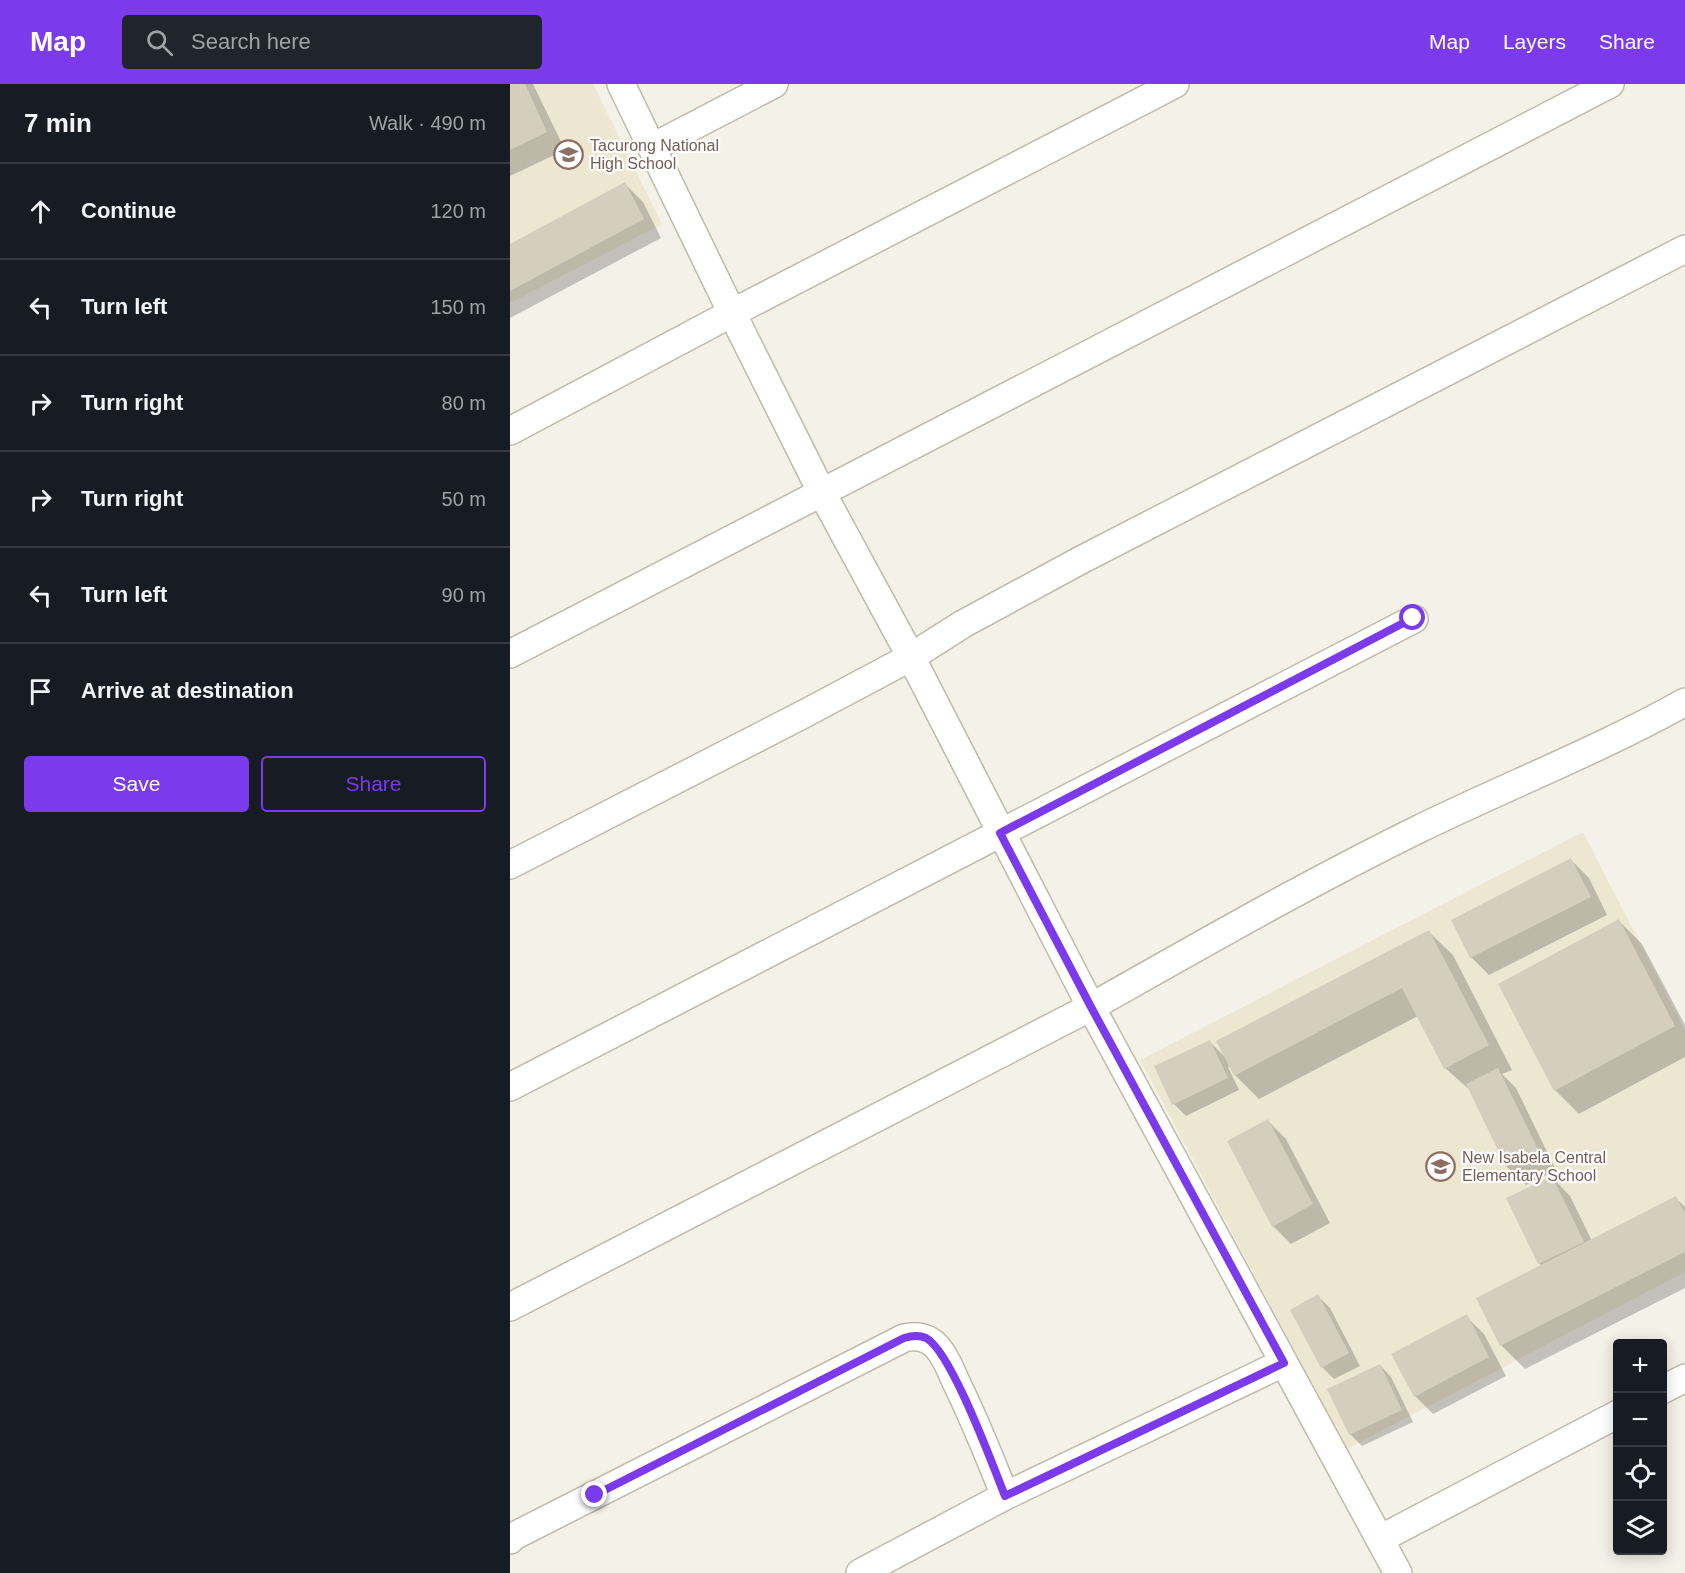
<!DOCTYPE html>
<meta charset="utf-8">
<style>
body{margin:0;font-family:Arial,sans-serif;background:#20242c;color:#f1f3f6}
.controls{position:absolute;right:18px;bottom:18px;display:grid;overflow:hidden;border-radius:6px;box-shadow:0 3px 15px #0003}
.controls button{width:54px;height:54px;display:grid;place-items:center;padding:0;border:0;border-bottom:2px solid #363941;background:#171b24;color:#f1f3f6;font:30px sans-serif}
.stop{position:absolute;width:18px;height:18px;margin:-14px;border:4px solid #7c3aed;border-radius:50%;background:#fff}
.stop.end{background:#7c3aed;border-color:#fff;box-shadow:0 2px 6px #0008}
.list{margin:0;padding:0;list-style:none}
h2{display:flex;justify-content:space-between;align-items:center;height:78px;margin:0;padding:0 24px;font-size:26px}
h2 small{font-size:20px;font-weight:400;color:#9ea1a6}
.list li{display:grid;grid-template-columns:39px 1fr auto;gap:18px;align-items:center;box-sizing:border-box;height:96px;padding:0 24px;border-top:2px solid #363941}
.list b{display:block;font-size:22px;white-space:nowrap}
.list em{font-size:20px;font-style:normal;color:#9ea1a6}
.actions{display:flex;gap:12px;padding:18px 24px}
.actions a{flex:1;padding:14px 0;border:2px solid #7c3aed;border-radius:6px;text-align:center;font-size:21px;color:#7c3aed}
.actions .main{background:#7c3aed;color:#fff}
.icon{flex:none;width:33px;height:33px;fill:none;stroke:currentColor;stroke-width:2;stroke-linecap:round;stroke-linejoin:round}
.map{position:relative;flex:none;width:1175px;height:1489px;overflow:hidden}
header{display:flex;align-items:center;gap:36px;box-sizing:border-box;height:84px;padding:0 30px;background:#7c3aed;color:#fff}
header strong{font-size:28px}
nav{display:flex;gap:33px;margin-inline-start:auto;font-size:21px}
.search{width:420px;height:54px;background:#20242c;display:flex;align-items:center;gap:15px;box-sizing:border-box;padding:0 21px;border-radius:6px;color:#9ea1a6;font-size:22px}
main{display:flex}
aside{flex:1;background:#171b24}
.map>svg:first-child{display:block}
.education{fill:#ede7d2}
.shadow{fill:#0003}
.building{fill:#d6cebd}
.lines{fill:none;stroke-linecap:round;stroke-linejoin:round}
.minor-casing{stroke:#c0baaa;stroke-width:30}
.minor{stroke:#fff;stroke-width:27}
.route{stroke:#7c3aed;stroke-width:8}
.labels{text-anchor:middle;stroke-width:4.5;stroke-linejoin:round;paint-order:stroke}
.education-label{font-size:16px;fill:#785e54;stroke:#fff;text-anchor:start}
</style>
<header>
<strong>Map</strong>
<div class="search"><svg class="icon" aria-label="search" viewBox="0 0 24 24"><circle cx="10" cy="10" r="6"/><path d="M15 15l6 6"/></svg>Search here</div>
<nav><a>Map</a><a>Layers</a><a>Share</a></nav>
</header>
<main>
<aside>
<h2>7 min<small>Walk · 490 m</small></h2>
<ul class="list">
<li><svg class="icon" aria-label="ahead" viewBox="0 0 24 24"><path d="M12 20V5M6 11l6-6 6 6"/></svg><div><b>Continue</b></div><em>120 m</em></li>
<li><svg class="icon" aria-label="left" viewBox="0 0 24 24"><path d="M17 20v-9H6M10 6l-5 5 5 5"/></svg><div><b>Turn left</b></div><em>150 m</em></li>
<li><svg class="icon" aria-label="right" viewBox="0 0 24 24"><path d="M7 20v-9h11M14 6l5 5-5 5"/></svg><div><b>Turn right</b></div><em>80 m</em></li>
<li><svg class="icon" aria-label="right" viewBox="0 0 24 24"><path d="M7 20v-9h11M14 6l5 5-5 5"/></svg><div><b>Turn right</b></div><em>50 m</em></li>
<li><svg class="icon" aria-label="left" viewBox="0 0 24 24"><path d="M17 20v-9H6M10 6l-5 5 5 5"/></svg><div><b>Turn left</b></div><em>90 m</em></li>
<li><svg class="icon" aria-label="arrive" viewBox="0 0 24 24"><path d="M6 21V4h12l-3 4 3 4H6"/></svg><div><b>Arrive at destination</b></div></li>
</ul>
<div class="actions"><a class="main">Save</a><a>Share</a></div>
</aside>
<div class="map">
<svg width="1175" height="1489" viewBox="0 0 1175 1489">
<rect width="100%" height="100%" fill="#f4f1e8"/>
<path class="education" d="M0,0H83L152,140L0,219Z
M1073,748L1175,947V1188L837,1365L630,976Z"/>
<path class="shadow" d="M0,0H23L55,66L0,92Z
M115,100L133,118L151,154L0,234V161Z
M1061,776L1079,794L1097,831L979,891L961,873Z
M1109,837L1132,860L1175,941V973L1069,1030L1045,1006Z
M919,848L943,871L1002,986L992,990L1006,1004L1046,1086L1016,1101L997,1083L961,1007L935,984L908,932L749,1015L725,991L720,982L718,983L729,1006L676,1032L664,1020L699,957L715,973Z
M758,1037L776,1055L820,1139L781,1160L763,1142Z
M1042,1093L1060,1112L1082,1157L1166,1114L1175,1123V1204L1015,1285L991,1261L968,1214L1032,1182L1029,1179Z
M808,1212L820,1224L850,1282L824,1295L812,1283L782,1226Z
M956,1232L974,1250L996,1292L923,1330L905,1312Z
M870,1281L881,1293L903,1338L852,1362L840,1350L819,1306Z"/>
<path class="building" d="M0,0H15L37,48L0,66Z
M115,98L134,135L0,207V160Z
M1061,774L1081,813L960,874L941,836Z
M1109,835L1165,942L1044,1007L988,900Z
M919,846L979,961L934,985L892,904L724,992L706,957Z
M700,956L718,994L662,1021L644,982Z
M988,984L1029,1067L996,1083L956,1000Z
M758,1035L803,1120L762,1143L717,1057Z
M1042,1092L1074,1158L1028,1180L996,1114Z
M1166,1112L1175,1129V1168L990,1262L966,1214Z
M808,1210L839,1269L811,1284L780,1226Z
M957,1230L979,1273L904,1313L881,1270Z
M870,1280L892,1326L839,1351L817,1305Z"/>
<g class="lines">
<defs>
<path id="minor" d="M111,0L222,229L311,407L401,573L581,923L888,1489
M143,63L264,0
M0,347L222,229L665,0
M0,570L1100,0
M0,781L292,631L401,573L453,540L571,476L1175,165
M0,1003L904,535
M0,1223L581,923C689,862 797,800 909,745C997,702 1089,666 1175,618
M1152,1306L1175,1294
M870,1455L1108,1330
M0,1456L2,1453L394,1254C406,1251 418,1253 427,1263C437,1274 441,1288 447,1300C465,1337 480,1374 495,1412
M350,1489L495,1412L773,1279"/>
</defs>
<use href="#minor" class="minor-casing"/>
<use href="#minor" class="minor"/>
</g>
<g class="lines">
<path class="route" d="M85,1411L394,1254C401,1252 409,1251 416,1254C441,1267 483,1382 495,1412L774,1279L581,923L490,749L903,534"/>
</g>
<defs>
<symbol id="school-ring" viewBox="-11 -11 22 22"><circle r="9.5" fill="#fff" stroke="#8d6e63" stroke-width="1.5"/><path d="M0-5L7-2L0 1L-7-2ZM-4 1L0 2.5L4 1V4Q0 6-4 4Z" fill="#8d6e63"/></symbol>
</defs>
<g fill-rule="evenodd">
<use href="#school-ring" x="42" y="54" width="33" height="33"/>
<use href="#school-ring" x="914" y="1066" width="33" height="33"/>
</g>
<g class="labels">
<g class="education-label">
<text x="80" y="67">Tacurong National<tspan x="80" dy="18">High School</tspan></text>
<text x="952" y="1079">New Isabela Central<tspan x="952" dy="18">Elementary School</tspan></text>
</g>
</g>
</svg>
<div class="controls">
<button>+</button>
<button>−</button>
<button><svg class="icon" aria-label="locate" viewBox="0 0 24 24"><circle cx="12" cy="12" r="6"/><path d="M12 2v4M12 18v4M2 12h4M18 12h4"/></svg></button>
<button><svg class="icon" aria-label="layers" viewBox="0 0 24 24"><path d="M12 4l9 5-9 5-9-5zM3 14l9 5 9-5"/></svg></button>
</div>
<div class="stop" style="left:903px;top:534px"></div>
<div class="stop end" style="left:85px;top:1411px"></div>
</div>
</main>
